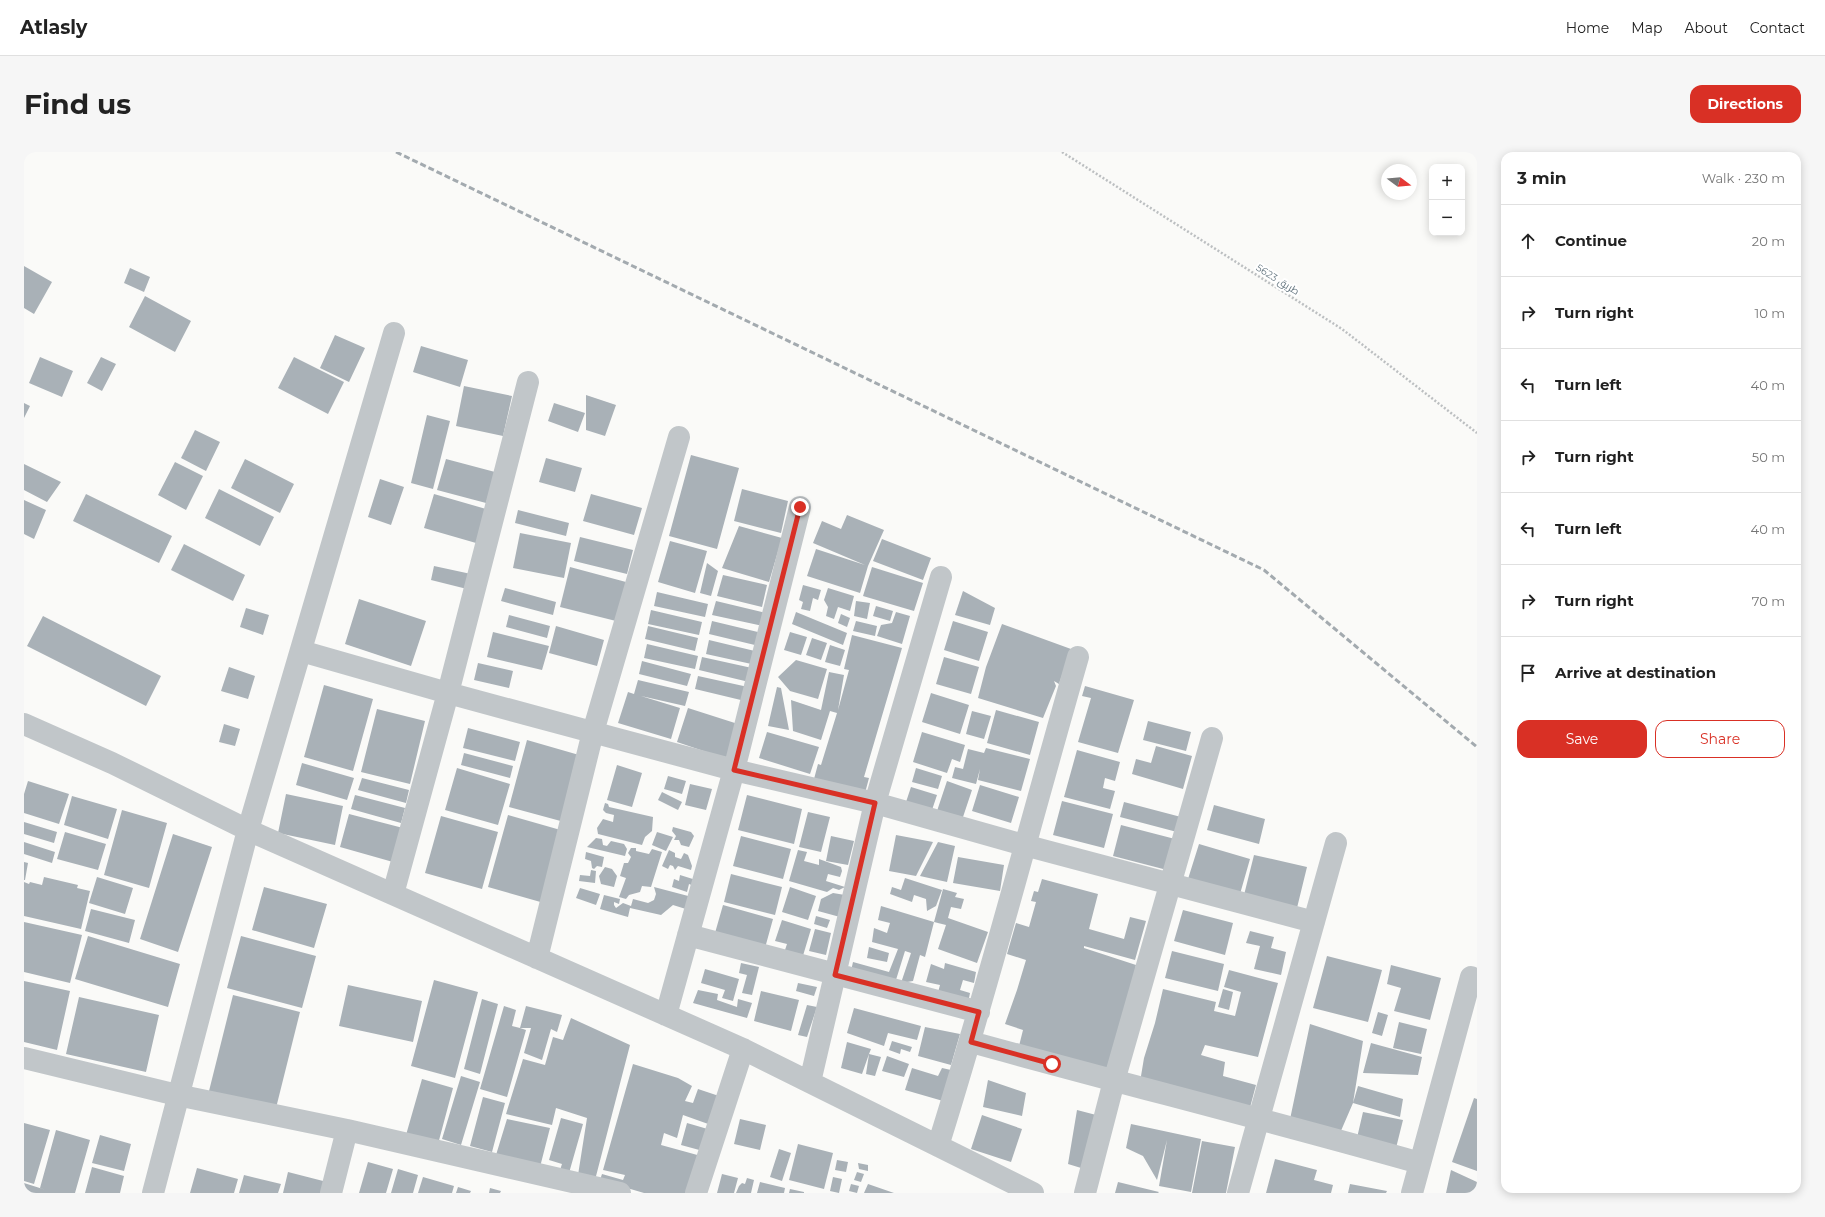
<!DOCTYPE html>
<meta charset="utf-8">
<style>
body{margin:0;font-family:Montserrat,Cairo,sans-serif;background:#f6f6f6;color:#222}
.controls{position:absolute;right:12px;top:12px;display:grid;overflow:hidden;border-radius:8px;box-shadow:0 2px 10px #0003}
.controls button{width:36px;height:36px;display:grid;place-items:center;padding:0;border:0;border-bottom:1px solid #e0e0e0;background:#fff;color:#222;font:20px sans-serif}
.compass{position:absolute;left:1357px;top:12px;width:36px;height:36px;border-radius:50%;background:#fff;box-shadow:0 2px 10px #0003;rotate:106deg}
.stop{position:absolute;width:12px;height:12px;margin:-9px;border:3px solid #d93025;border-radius:50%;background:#fff}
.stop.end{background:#d93025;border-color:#fff;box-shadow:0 1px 4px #0008}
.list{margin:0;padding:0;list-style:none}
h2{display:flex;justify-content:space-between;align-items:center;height:52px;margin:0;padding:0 16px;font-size:17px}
h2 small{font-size:13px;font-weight:400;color:#767676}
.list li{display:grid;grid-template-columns:26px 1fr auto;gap:12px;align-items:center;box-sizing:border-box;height:72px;padding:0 16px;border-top:1px solid #e0e0e0}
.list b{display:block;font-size:15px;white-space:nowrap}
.list em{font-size:13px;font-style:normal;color:#767676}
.actions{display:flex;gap:8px;padding:12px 16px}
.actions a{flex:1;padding:9px 0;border:1px solid #d93025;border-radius:12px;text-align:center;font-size:14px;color:#d93025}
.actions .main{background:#d93025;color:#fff}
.icon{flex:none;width:22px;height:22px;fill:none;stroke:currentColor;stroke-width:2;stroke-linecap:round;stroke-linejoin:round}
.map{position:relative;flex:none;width:1453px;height:1041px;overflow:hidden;border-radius:12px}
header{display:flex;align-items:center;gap:24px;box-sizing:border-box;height:56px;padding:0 20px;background:#fff;border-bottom:1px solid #e0e0e0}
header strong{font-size:19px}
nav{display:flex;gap:22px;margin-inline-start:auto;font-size:14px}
.intro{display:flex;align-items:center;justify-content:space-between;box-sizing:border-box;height:96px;padding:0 24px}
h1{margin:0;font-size:28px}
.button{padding:10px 18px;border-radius:12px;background:#d93025;color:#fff;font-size:14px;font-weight:700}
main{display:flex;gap:24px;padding:0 24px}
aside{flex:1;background:#fff;border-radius:12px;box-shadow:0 2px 10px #0003}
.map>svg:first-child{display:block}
.building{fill:#a9b1b7}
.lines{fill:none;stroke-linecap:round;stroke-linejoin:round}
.path{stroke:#bcbfc1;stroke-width:2.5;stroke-dasharray:2 2;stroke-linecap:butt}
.minor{stroke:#c1c6c9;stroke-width:22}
.rail{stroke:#a3aaaf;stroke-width:3;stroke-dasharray:6 3;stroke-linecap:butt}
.route{stroke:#d93025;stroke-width:5}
.labels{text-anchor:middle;stroke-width:4;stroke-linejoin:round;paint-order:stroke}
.street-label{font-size:10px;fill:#667781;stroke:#fff}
</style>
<header>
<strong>Atlasly</strong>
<nav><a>Home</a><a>Map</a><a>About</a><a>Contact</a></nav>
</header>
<div class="intro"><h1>Find us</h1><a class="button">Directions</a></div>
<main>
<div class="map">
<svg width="1453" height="1041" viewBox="0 0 1453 1041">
<rect width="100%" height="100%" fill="#fafaf8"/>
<path class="building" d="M0,114L28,130L10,162L0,156Z
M106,116L126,125L120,140L100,131Z
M121,144L167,169L151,200L105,175Z
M311,183L341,196L325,230L296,216Z
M397,194L444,208L436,235L389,220Z
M16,205L49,219L38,245L5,231Z
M77,205L92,212L78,239L63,231Z
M270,205L320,230L304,262L254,236Z
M440,234L488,244L479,284L432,274Z
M562,243L592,253L581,284L562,278Z
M0,251L6,254L0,266Z
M530,251L561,261L554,280L524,269Z
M403,263L426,269L409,337L387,331Z
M171,278L196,290L182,319L157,306Z
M667,303L715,316L693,397L645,384Z
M522,306L558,316L551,340L515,330Z
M221,307L270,332L256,361L207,336Z
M422,307L471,320L462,351L413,338Z
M151,310L179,324L162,358L134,343Z
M0,312L37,330L23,350L0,338Z
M356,327L380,335L367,373L344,365Z
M195,337L250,365L236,394L181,366Z
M718,337L764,349L757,381L710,369Z
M62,342L148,384L135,411L49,369Z
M410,342L462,357L452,391L400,376Z
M567,342L618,356L610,383L559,369Z
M0,348L22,358L10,387L0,382Z
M494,358L545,371L542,384L491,371Z
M823,363L860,378L844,414L836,441L783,424L792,397L841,413L789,391L798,369L817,377Z
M715,374L758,386L745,430L698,416Z
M496,381L547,391L540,426L489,416Z
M556,385L609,398L603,422L550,409Z
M858,387L907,406L899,428L849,409Z
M646,389L683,399L671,441L634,430Z
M160,392L221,423L209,449L147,418Z
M683,411L694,419L687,444L676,441Z
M410,414L447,422L443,437L407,428Z
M546,415L602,430L592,469L536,455Z
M848,415L899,431L890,459L839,444Z
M699,423L743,433L738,455L693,444Z
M779,433L797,438L794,448L789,446L786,459L777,457L779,450L775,448Z
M481,436L532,450L529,463L477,449Z
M804,436L830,444L826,459L814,455L810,467L802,464L804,455L800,448Z
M939,439L971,456L966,473L931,463Z
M633,440L684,452L681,465L630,454Z
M335,447L402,469L387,514L321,492Z
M692,449L742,461L739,474L688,463Z
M832,449L846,451L843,467L830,464Z
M852,454L869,459L866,469L849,464Z
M222,456L245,463L239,483L216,475Z
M627,458L678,470L675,483L624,472Z
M772,460L823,481L819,493L768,472Z
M872,460L886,464L878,492L853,484L857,473L868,471Z
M817,462L826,466L823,475L814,471Z
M485,463L526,474L523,486L482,475Z
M19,464L137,524L122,554L3,494Z
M688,469L738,481L735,494L685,482Z
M832,469L853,474L851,484L829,479Z
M929,469L964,480L955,509L920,498Z
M978,472L1047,497L1035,532L1030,529L1032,534L1019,566L954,546L962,515Z
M532,474L580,488L573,514L525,501Z
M624,474L674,486L671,499L621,487Z
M469,480L525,494L518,518L463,505Z
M766,480L783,485L777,503L760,498Z
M828,483L878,496L840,625L845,626L841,641L790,627L794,612L797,613L813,561L806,559L797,588L769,579L767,548L797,558L805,520L820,523L814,558L825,518L820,517Z
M788,486L803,491L797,508L782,503Z
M685,488L735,500L732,513L682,502Z
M623,492L674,504L671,517L620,506Z
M806,493L821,498L816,514L801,510Z
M678,505L728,516L725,530L675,518Z
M920,505L955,515L947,542L912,532Z
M772,508L803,517L794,547L766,539L754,525Z
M618,509L667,522L663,534L615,522Z
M454,511L489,519L485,536L450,528Z
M205,515L231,524L224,547L197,539Z
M674,524L724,535L721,549L671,537Z
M614,528L665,540L661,554L617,544L656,556L647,587L594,571L604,540L610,542Z
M300,533L349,547L329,619L280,605Z
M1061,534L1110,548L1094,601L1054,590L1067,546L1058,544Z
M753,535L757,536L765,578L744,574Z
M907,541L945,553L936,582L898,570Z
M664,556L714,572L703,607L653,590Z
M353,557L401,569L386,632L337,620Z
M972,558L1015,570L1006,603L963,591Z
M948,559L967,564L960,587L942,582Z
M1124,569L1167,580L1162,599L1119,588Z
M200,572L216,577L211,594L195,590Z
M444,576L496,590L491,609L439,596Z
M743,580L795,595L786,622L735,606Z
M898,580L941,593L936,610L928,607L923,621L889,610Z
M503,588L562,605L544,671L485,655Z
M1132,594L1168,604L1159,637L1108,622L1112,607L1127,611Z
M962,596L1006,607L997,639L954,628L956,617L952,632L928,626L931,615L939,617L944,597L960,601Z
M1053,598L1096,610L1091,629L1081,626L1079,636L1091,639L1086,657L1040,645Z
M440,601L489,614L486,626L437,613Z
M278,611L330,626L323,648L272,633Z
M593,613L618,621L608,655L583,648Z
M433,616L486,632L474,673L421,658Z
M892,616L918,624L914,637L888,630Z
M644,624L662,629L658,642L640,637Z
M338,626L385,638L382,651L334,638Z
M4,629L45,642L35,672L0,661V642Z
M923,629L948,638L938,668L913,659Z
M666,632L688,637L682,658L661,653Z
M956,633L995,645L987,671L948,659Z
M887,635L913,643L908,658L882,650Z
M638,640L658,650L654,658L634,648Z
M262,642L319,654L311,693L254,681Z
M331,643L381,656L377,671L327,657Z
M723,643L778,657L770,692L714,678Z
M48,644L93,657L84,687L40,673Z
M1038,649L1089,662L1080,696L1029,683Z
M1100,650L1157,665L1153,680L1096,665Z
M581,651L584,652L585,655L629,665L628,679L621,685L618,693L574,682L573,676L579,667L589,670L590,663L582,661L579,658Z
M1190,653L1241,667L1235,692L1183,678Z
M98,658L143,671L125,736L80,723Z
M784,660L806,665L797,700L775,695Z
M325,662L379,676L369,710L316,695Z
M484,663L540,679L520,751L464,735Z
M417,664L474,680L458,737L401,721Z
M0,670L33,680L30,691L0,682Z
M1097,673L1151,687L1143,718L1089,704Z
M649,675L667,680L670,684L665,695L657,693L655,688H650L652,684L648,679Z
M41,680L82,692L74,718L33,707Z
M633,680L649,685L642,699L628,693Z
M149,682L188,695L154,800L116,787Z
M872,683L909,690L892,724L865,719Z
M717,684L767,697L759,727L709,714Z
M807,684L830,689L824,713L802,709Z
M572,686L578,687L579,693L583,694L587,689L600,692L603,697L601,704L563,695Z
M0,690L31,700L28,711L0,702Z
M914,690L931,694L923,730L896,724Z
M1175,692L1226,707L1216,742L1164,727Z
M607,696H612V699L625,702L628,697L638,700L627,735L618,734L616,740L605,743L602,747L595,745L602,726L596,724L600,711H604L607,705L604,701Z
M645,698L651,701V705L657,707L660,701L664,703L668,714L667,718L654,714L651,718L649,714L646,713L644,717L638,714Z
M774,698L783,700L780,709L795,713V707L817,715L818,719L816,725L804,722L802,729L821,735L815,738L809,736L803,740L765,729Z
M562,700L580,705L578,715L573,714L570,717L568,716L567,709L561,707Z
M1230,703L1283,715L1272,760L1219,747Z
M934,705L980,713L976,739L929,731Z
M0,710L4,711L1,728H0Z
M581,715L588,717L593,724L590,735L577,732L575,724Z
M567,718L572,719L571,731L555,729L556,723L566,724Z
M707,722L758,735L751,763L700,750Z
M656,723L672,728L670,734L665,732L663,740L648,735L650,727L655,729Z
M20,725L54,733L53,736L66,739L57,777L0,764V730L5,732L6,730L18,733Z
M73,725L109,736L101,762L65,751Z
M881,726L918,738L912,754L903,759L902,747L890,743L888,750L866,742L868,735L877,738Z
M1018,727L1074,742L1065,777L1100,787L1106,765L1122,769L1111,808L1060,794V796L1112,813L1090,929L993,902L999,878L981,872L993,838L1002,808L983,802L992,771L1005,775L1012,750L1007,749L1010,739L1014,740Z
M240,735L303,752L290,796L228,778Z
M630,735L668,745L665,758L649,753L637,763L606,756L604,765L576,757L580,743L596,747L595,752L590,750V753L592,756L599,751L607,754L609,747L624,751L630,748L632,742Z
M766,735L792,744L784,768L758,760Z
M556,736L576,742L572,753L552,746Z
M919,737L933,741L931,745L940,747L937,757L927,755L924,766L964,780L953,811L914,797L922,773L910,770L901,805L896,803L889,829L877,831L887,801L881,799L871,831L827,819L829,810L865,820L874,797L848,790L850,776L863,781L866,771L854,768L857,754L910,770Z
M809,741L821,743L816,765L794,759L797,747Z
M699,753L749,767L741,796L691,781Z
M67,757L111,768L105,791L61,779Z
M1159,758L1209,771L1201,803L1150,789Z
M792,764L806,768L803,776L790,772Z
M758,768L787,777L778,807L760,801L763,792L751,789Z
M0,770L58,783L46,831L0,820Z
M791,777L807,781L802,803L785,799Z
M1226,779L1250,785L1247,796L1262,800L1257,823L1230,817L1236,794L1222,791Z
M64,784L156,812L144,855L51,827Z
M217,784L292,804L278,856L203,836Z
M845,795L865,801L863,810L843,806Z
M1148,799L1200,812L1194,839L1141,826Z
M1303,804L1358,818L1344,870L1289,856Z
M717,811L735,815L728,843L718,841L723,823L715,821Z
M921,811L952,820L950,831L939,828L936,838L946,841L944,851L913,844L916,833L902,830L907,812L920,817Z
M1367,813L1417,826L1406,868L1370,859L1377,836L1363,832Z
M681,817L715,827L709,849L698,846L701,838L677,831Z
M1205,818L1254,831L1234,905L1181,893L1177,903L1201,910L1199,924L1232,933L1224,963L1115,936L1120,906L1131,871L1139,837L1192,850L1190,859L1211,864L1217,840L1200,835Z
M410,828L454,840L431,926L387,914Z
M0,829L46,839L33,898L0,890Z
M774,831L793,835L790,844L772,839Z
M324,833L398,849L389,890L315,874Z
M1199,837L1209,840L1205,858L1194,855Z
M674,838L694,842L693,848L713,855L714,847L728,851L723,866L669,851Z
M737,839L775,848L767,879L730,869Z
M209,843L276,860L252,956L185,939Z
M55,845L135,863L122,920L42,902Z
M458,847L474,852L456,922L440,917Z
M783,853L793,855L783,885L774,883Z
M480,854L492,858L488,874L496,876L502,854L538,863L533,880L527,877L518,908L500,901L507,876H496L502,878L483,945L456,937Z
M830,856L897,874L893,888L864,881L860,894L823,881Z
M1354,860L1364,863L1358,884L1348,881Z
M547,866L606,893L571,1028L554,1023L563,966L532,956L528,973L482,962L499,907L521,913L529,885L539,888Z
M1375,870L1403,877L1397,902L1369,896Z
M1286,872L1339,889L1329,951L1334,934L1379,947L1376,965L1329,951L1313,988L1265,972Z
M901,875L936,882L927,913L894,904Z
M868,889L888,895L886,900L877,897L876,902L865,898Z
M823,890L847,897L845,902L857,905L851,924L842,922L845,902L838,922L817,916Z
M1347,891L1398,905L1394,923L1339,921Z
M863,904L885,912L880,925L858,919Z
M609,912L654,926L668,934L661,949L669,951L674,937L698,945L687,973L659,963L653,986L640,981L637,993L677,1004L667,1041H620L576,1028L578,1022L599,1028L601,1023L579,1018Z
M888,916L914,924L918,916L927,918L919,949L881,938Z
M437,924L456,930L437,993L418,987Z
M398,927L429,936L414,992L382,983Z
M964,928L1002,941L998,964L959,955Z
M459,945L481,951L468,1000L446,994Z
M1450,946L1453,947V1019L1428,1010Z
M1053,958L1076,964L1067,1019L1044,1012Z
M1339,960L1379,968L1368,1012L1329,1003Z
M958,963L998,977L987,1010L947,997Z
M537,966L559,972L545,1021L536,1018L538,1012L525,1008Z
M483,967L526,976L516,1015L472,1003Z
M716,967L742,973L736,998L710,992Z
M0,971L26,978L10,1032L0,1029Z
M663,971L687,978L679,999L657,993Z
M1107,972L1177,987L1167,1040L1135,1034L1143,988L1133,1028L1119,1004L1102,996Z
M32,978L66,988L51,1041H0V1031L22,1038L16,1036Z
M76,983L107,992L100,1019L68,1011Z
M1178,989L1211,995L1202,1041H1168Z
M774,992L809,1001L800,1037L765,1028Z
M755,997L767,1001L758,1029L746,1025Z
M1251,1007L1293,1018L1290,1028L1309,1033L1307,1041H1242Z
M813,1008L824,1010L822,1020L811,1018Z
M344,1010L369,1017L362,1041H335Z
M834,1011L844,1013V1019L835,1017Z
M68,1015L100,1024L96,1041H61Z
M173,1016L214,1027L210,1041H166Z
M374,1017L394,1023L389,1041H367Z
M1427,1018L1453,1030V1041H1422Z
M264,1020L303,1030L300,1041H259Z
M833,1020L840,1022L837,1030L830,1028Z
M698,1022L714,1026L710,1041H693Z
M220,1023L257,1032L254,1041H215Z
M399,1025L430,1034L428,1041H394Z
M809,1025L818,1027L815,1041L806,1039Z
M723,1026L730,1028L727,1041H712L715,1034L718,1031L721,1032Z
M736,1030L761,1036L760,1041H733Z
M1094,1030L1135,1040L1134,1041H1091Z
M827,1032L835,1034L833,1041L825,1039Z
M844,1032L870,1041H840Z
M1326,1032L1363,1039L1362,1041H1324Z
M434,1035L447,1039L446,1041H432Z
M466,1036L477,1039L476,1041H465Z
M766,1037L780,1040V1041H765Z"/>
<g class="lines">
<path class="path" d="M1038,0L1318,177L1453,281"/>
<path class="minor" d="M277,499L424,541L594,587L710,618L851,651L1000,693L1290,770
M0,572L88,611L224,678L719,897L1009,1041
M369,742L424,541L504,230
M664,783L955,860
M513,806L569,580L655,285
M642,863L710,618L776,355
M947,890C1096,931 1247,969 1396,1011
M0,906L153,943L323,978L596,1041
M786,930L851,651L917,425
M914,994C965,832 1007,668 1054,505
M129,1041L224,678L370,181
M307,1041L323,978
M672,1041L719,897
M1061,1041L1090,929L1188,586
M1214,1041L1312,691
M1388,1041L1447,825"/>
<path class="rail" d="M372,0L1240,418L1453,595"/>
</g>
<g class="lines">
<path class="route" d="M776,355L710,618L851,651L811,823L955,860L947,890L1028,912"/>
</g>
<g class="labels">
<g class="street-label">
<text transform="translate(1254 127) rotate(32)" y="4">طريق 5623</text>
</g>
</g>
</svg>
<div class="controls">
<button>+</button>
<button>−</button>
</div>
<svg class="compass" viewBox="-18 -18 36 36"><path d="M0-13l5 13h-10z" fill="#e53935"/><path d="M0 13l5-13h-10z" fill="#767676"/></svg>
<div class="stop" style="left:1028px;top:912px"></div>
<div class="stop end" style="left:776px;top:355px"></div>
</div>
<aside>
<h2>3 min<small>Walk · 230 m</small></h2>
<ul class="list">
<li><svg class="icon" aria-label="ahead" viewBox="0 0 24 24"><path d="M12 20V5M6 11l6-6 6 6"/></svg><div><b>Continue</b></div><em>20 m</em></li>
<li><svg class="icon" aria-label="right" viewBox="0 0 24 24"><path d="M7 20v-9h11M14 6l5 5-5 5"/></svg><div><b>Turn right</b></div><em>10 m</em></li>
<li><svg class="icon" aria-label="left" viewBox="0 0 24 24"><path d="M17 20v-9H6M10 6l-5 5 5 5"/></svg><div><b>Turn left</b></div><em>40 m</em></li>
<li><svg class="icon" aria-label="right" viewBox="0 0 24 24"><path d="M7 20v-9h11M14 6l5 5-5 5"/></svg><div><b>Turn right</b></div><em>50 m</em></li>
<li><svg class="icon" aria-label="left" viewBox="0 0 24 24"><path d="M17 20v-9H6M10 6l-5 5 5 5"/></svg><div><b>Turn left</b></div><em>40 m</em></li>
<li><svg class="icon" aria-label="right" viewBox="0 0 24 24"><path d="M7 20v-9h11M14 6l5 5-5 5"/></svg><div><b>Turn right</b></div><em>70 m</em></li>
<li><svg class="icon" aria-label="arrive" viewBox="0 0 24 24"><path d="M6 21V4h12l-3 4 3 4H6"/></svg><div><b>Arrive at destination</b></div></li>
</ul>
<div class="actions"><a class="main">Save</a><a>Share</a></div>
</aside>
</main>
